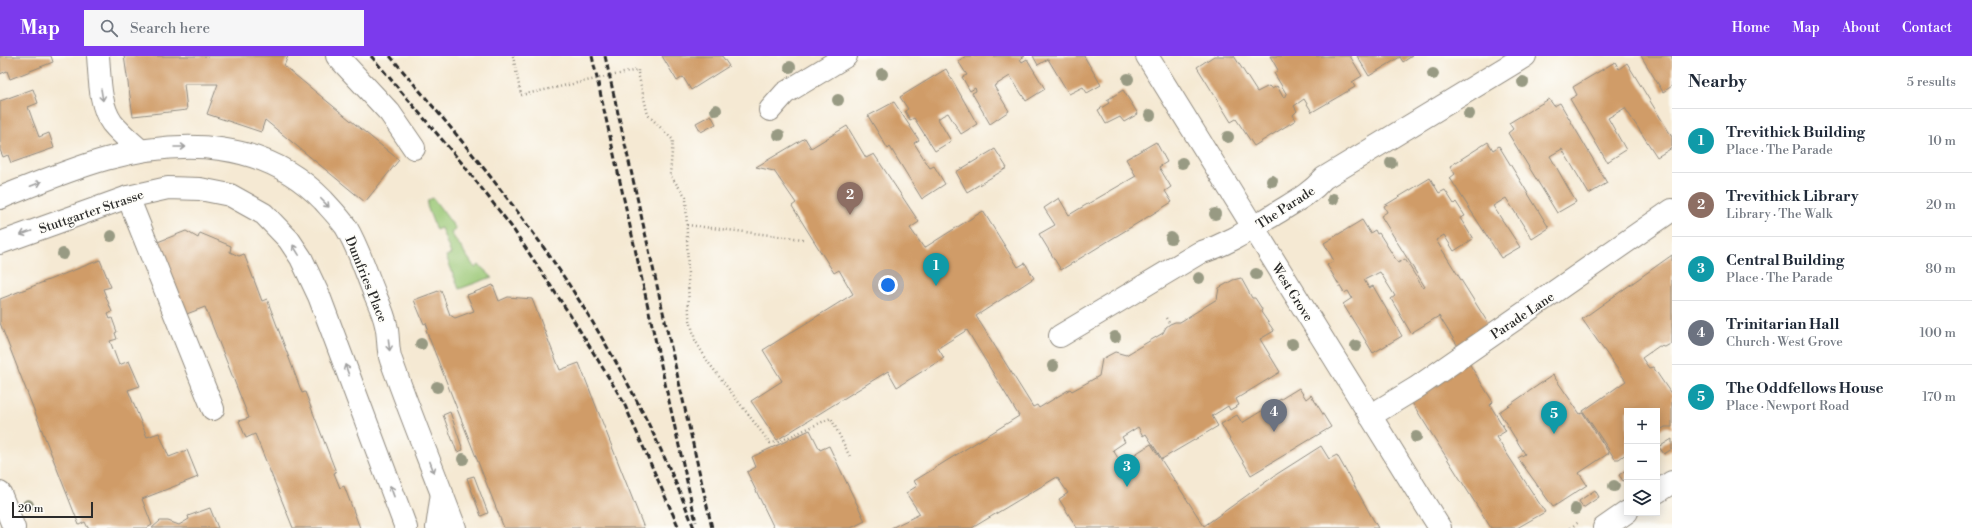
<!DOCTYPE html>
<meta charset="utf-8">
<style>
body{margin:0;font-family:"Libre Bodoni",serif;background:#f6f6f7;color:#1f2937}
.controls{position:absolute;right:12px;bottom:12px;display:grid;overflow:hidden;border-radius:0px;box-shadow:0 2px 10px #0003}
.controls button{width:36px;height:36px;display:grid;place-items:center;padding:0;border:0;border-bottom:1px solid #e0e1e3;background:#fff;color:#1f2937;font:20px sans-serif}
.scale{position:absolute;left:12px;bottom:10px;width:81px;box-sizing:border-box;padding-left:4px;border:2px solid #2b2b2b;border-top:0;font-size:11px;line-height:14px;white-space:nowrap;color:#2b2b2b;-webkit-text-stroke:3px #fdfcf7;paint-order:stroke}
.you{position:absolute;left:888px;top:229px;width:14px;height:14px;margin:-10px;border:3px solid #fff;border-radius:50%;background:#1a73e8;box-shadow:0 0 0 6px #1a73e833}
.badge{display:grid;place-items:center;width:26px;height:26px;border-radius:50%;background:#7c3aed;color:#fff;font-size:13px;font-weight:700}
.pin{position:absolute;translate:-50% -33px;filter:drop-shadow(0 1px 2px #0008)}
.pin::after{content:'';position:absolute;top:21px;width:14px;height:12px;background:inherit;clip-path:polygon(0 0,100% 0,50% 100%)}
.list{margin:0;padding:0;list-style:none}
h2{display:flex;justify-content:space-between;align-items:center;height:52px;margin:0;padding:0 16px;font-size:17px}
h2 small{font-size:13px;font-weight:400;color:#747a83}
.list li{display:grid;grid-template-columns:26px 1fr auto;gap:12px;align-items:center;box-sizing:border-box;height:64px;padding:0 16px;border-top:1px solid #e0e1e3}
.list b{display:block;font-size:15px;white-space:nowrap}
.list p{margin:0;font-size:13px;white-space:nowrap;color:#747a83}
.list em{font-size:13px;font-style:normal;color:#747a83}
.icon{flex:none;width:22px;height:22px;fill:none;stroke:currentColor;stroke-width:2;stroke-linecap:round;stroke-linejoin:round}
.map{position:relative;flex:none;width:1672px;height:472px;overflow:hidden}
header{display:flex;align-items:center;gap:24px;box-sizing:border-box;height:56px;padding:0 20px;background:#7c3aed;color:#fff}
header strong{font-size:19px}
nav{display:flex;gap:22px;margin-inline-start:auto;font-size:14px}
.search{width:280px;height:36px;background:#f6f6f7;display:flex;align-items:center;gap:10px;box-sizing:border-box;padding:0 14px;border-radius:0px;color:#747a83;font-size:15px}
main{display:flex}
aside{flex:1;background:#fff}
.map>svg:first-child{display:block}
.green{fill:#9ac775;stroke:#627950}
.building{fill:#d09c67}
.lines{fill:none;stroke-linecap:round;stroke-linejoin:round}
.minor-casing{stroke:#908a7f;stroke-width:24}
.major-casing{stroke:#908a7f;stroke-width:24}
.path{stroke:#908a7f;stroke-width:2.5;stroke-dasharray:1 3;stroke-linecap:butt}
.minor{stroke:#fff;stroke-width:22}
.major{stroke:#fff;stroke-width:22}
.rail{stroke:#2b2b2b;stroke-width:3;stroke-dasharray:6 3;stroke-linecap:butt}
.path-bridge{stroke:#908a7f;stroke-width:2.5;stroke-dasharray:1 3;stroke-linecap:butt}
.tree{fill:#989a83}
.oneway{stroke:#a0a0a0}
.labels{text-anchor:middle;stroke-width:3;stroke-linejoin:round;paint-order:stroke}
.street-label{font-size:13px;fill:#2b2b2b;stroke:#fdfcf7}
</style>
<header>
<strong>Map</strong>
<div class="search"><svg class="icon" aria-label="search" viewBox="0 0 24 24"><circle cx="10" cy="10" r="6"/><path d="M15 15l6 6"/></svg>Search here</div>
<nav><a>Home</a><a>Map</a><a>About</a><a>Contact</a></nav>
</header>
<main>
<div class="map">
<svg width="1672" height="472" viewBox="0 0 1672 472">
<rect width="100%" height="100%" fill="#fdfcf7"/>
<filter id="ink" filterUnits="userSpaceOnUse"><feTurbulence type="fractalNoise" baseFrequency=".025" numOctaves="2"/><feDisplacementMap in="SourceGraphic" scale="8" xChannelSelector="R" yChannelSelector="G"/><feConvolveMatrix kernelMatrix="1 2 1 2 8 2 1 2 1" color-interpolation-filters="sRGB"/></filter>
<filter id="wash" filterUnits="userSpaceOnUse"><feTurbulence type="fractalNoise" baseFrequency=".012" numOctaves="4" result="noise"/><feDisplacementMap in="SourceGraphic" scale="16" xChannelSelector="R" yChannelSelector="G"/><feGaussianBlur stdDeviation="0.9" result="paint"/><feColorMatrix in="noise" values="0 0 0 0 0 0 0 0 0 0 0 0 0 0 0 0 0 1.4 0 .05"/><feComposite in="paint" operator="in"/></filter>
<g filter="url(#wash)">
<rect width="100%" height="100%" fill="#f5e9d3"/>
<path class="green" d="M433,142L456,173L451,177L475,212L479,209L492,221L459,233L446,200L451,198L441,172L436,174L427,150L428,144Z"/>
<g id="blocks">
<path class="building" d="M0,0H51L53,6L10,23L7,15L0,18Z
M124,0H288L284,10L399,104L365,146L265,64L261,76L207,58L218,28H184L187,54L133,60Z
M662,0H722L729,10L691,34L683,21L677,25Z
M966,0H1025L1020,3L1022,6L1027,3L1045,33L1026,45L1010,20L994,30L1009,55L990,68L972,37L976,35L975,32L970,35L962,21L967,19L958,5Z
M1033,0H1084L1101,29L1087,37L1083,31L1069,38L1048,3L1038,9Z
M1214,0H1234L1257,36L1269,30L1272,33L1277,30L1283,41L1287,39L1274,17L1278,14L1270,0H1350L1362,20L1352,26L1355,31L1312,56L1304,43L1294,50L1297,55L1293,59L1296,64L1254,90L1236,63L1231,66L1197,11Z
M1357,0H1412L1403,6L1400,1L1369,20Z
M1641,0H1672V30L1663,36Z
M1615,6L1619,13L1627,7L1672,81V92L1657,101L1625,52L1608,62L1626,94L1607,106L1570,43L1577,39L1573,31Z
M946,13L977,68L961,78L948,57L942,60L938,63L951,85L935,95L914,62L910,64L905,55L908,53L900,41Z
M33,33L38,47L28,51L33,65L39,81L49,77L54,92L11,107L8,99L3,101L0,94V45Z
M1123,34L1138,58L1124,66L1120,61L1106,68L1098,54L1109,47L1107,44Z
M1549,43L1554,50L1560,47L1607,127L1589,138L1562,93L1550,100L1576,146L1557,157L1508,77L1513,73L1509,67Z
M894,46L919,84L914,87L930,112L934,110L945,128L922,143L890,91L888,93L868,60Z
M711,59L716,68L701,76L696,67Z
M847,70L866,102L874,98L919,166L910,172L924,192L983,155L1018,211L1025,207L1034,222L976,260L1033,351L1037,349L1039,352L1070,333L1072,335L1099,320L1102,303L1115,296L1126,299L1163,277L1166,271L1170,268L1175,266H1180L1217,243L1219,232L1233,224L1241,222L1252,242H1255L1262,253L1261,256L1274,275L1260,283L1280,316L1236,343L1239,349L1230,354L1228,350L1212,360L1218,370L1162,403L1146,378L1143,380L1138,371L1122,381L1125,386L1113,394L1121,407L1151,388L1204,470L1277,418L1321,390L1329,403L1337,399L1378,472H1077L1059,443L1068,437L1057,421L972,472H891L920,458L906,437L917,430L914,425L1019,360L967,274L938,292L944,302L897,331L888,315L777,384L751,345L782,325L763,294L853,238L839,214L834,217L792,150L796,147L774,115L756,111L805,82L811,92Z
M1156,86L1167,106L1159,111L1171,131L1165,135L1172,146L1061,214L1039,178L1055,169L1044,152L1059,142L1069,159L1079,153L1136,120L1126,103Z
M1488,86L1493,94L1499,90L1549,172L1532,183L1506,142L1493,150L1520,191L1501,202L1450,122L1455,118L1450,110Z
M995,93L1007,112L967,136L956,116Z
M1430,122L1439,137L1445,134L1454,148L1456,146L1465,160L1460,162L1473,183L1454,195L1444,179L1436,184L1493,275L1461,295L1439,260L1411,277L1391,243L1395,240L1380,216L1364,224L1369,232L1373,230L1402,280L1373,297L1343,248L1352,242L1348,235L1344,237L1327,209L1334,205L1324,187L1362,164L1370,177L1375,174L1377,178L1379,177L1398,207L1405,203L1423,232L1425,231L1381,160L1387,156L1384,150Z
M186,175L198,182L200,177L231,190L230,196L239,200L244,198L262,245L267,243L302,337L305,336L336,416L334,417L340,432L344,430L360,472H293L255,378L246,382L239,365L249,362L205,251L184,259L155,187Z
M1672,199V287L1665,291L1659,290L1642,302L1649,312L1653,311L1672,339V371H1665L1657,376V355H1627V397L1619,403H1615L1583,355L1626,325L1582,263Z
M100,204L111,231L103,233L112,256L108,258L110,263L112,262L117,276L115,277L117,283L110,285L119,309L129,305L140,330L128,334L147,381L159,377L169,401L187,394L198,421L142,443L152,469L147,472H88L85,466L79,469L0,267V243Z
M493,229L499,245L508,241L532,243L560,314L579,307L644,472H504L426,274L428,273L426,267L424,268L414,244L441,234L450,259L455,262L474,255L467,239Z
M1467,304L1493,346L1490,349L1506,375L1496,381L1545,456L1517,472H1491L1409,342Z
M1553,319L1580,358L1583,357L1609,397L1579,417L1587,429L1553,451L1518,402L1525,398L1499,356Z
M1299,332L1306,343L1311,339L1331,371L1251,419L1221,368L1237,359L1242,367Z
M450,356L463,394L457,396L443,359Z
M810,374L820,394L829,390L865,465L851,472H774L747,416L756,411L752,401Z
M1672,383V393L1664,398L1659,391Z
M1627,413V423L1623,425L1619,419Z
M474,420L488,457L481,460L467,422Z
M1595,434L1599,441L1583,452L1579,445Z
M210,452L218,472H152L160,465H168L179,469L189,463L188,460Z"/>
</g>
</g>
<g filter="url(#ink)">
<use href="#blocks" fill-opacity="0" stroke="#908a7f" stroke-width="1"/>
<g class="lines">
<defs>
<path id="minor" d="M98,0C100,21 99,49 112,67C120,77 131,86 141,95
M337,0L390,57L414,92
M1147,0L1440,472
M770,54L785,37L846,0
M128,141L213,353
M1060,280L1199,197C1229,188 1249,174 1275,158C1294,146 1309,139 1324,122L1525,0
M1370,360L1416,332L1672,154
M0,437L14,472
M437,472L442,437"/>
<path id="major" d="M0,142C35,128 70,113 106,103C182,82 265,84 323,144C331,153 339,161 346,171C358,191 365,214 374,236C378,246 384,258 386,269C389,280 387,293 391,304C411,360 434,416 455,472
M0,187L128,141L168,132L200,133L230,139L264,158L289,184L301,202L319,240L406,472
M1657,436L1672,426
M1604,472L1627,456"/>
</defs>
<use href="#minor" class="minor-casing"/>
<use href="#major" class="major-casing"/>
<path class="path" d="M513,0L521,39
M638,17L648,59L673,84L670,119L686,141L689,260L695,284L708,306L770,387L778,386L831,362L851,403
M687,169L803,183
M1166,262L1170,268
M1570,472L1579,466"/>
<use href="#minor" class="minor"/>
<use href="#major" class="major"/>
<path class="rail" d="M371,0L461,106L511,170L574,265L623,345L679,472
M390,0C450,70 510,141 562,218C615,298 660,383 694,472
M592,0L696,466
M605,0L712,472"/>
<path class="path-bridge" d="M521,39L638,14V17"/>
</g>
<g class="tree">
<circle cx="790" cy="11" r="6"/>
<circle cx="882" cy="18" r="6"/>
<circle cx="1433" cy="18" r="6"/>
<circle cx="1128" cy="23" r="6"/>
<circle cx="1523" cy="26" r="6"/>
<circle cx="838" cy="44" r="6"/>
<circle cx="716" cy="54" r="6"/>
<circle cx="1469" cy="58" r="6"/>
<circle cx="1150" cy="59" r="6"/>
<circle cx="779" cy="79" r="6"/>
<circle cx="1228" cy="81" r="6"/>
<circle cx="1182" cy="107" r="6"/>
<circle cx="1391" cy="107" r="6"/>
<circle cx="1272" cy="125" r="6"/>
<circle cx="1333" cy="143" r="6"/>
<circle cx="1215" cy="158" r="6"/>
<circle cx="111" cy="180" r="6"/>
<circle cx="1171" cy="182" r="6"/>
<circle cx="63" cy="198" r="6"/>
<circle cx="1256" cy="218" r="6"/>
<circle cx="1199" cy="222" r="6"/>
<circle cx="1115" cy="281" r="6"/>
<circle cx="421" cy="288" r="6"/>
<circle cx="1292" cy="288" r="6"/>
<circle cx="1356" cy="290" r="6"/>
<circle cx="1053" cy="310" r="6"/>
<circle cx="437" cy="331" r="6"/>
<circle cx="1416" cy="381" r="6"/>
<circle cx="463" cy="403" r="6"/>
<circle cx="1614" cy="430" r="6"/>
<circle cx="28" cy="449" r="6"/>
<circle cx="1575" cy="453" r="6"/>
</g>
<defs><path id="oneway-shaft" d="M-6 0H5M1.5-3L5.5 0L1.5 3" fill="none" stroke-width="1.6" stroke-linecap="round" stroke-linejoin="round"/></defs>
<g class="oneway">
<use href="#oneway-shaft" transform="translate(102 39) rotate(81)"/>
<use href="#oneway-shaft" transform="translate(180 91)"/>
<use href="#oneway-shaft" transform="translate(36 128) rotate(-21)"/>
<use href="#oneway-shaft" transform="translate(325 147) rotate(46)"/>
<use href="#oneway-shaft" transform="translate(26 177) rotate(160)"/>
<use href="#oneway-shaft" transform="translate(296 194) rotate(-122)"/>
<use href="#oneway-shaft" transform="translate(389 289) rotate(84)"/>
<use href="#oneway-shaft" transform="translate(347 314) rotate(-110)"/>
<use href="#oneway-shaft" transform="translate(432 411) rotate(69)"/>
<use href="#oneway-shaft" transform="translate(392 435) rotate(-110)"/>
</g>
</g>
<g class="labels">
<g class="street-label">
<text transform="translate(1285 151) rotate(-33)" y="5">The Parade</text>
<text transform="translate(91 155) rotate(-19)" y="5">Stuttgarter Strasse</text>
<text transform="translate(367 223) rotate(68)" y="5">Dumfries Place</text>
<text transform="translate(1293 236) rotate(58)" y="5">West Grove</text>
<text transform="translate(1522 259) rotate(-34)" y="5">Parade Lane</text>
</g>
</g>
</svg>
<div class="controls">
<button>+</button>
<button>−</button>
<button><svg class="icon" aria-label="layers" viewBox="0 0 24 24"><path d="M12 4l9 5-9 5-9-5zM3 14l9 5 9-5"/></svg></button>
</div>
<div class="scale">20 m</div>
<div class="you"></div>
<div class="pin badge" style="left:936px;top:230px;background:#0f9aa8">1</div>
<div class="pin badge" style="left:850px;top:159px;background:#8d6e63">2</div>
<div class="pin badge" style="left:1127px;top:431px;background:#0f9aa8">3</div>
<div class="pin badge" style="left:1274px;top:376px;background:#6b7280">4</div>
<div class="pin badge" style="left:1554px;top:378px;background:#0f9aa8">5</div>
</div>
<aside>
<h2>Nearby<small>5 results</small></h2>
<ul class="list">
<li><span class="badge" style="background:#0f9aa8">1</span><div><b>Trevithick Building</b><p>Place · The Parade</p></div><em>10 m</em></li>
<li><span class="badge" style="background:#8d6e63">2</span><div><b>Trevithick Library</b><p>Library · The Walk</p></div><em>20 m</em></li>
<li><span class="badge" style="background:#0f9aa8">3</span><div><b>Central Building</b><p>Place · The Parade</p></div><em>80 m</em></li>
<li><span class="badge" style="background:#6b7280">4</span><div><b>Trinitarian Hall</b><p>Church · West Grove</p></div><em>100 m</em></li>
<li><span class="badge" style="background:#0f9aa8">5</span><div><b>The Oddfellows House</b><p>Place · Newport Road</p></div><em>170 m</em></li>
</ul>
</aside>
</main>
